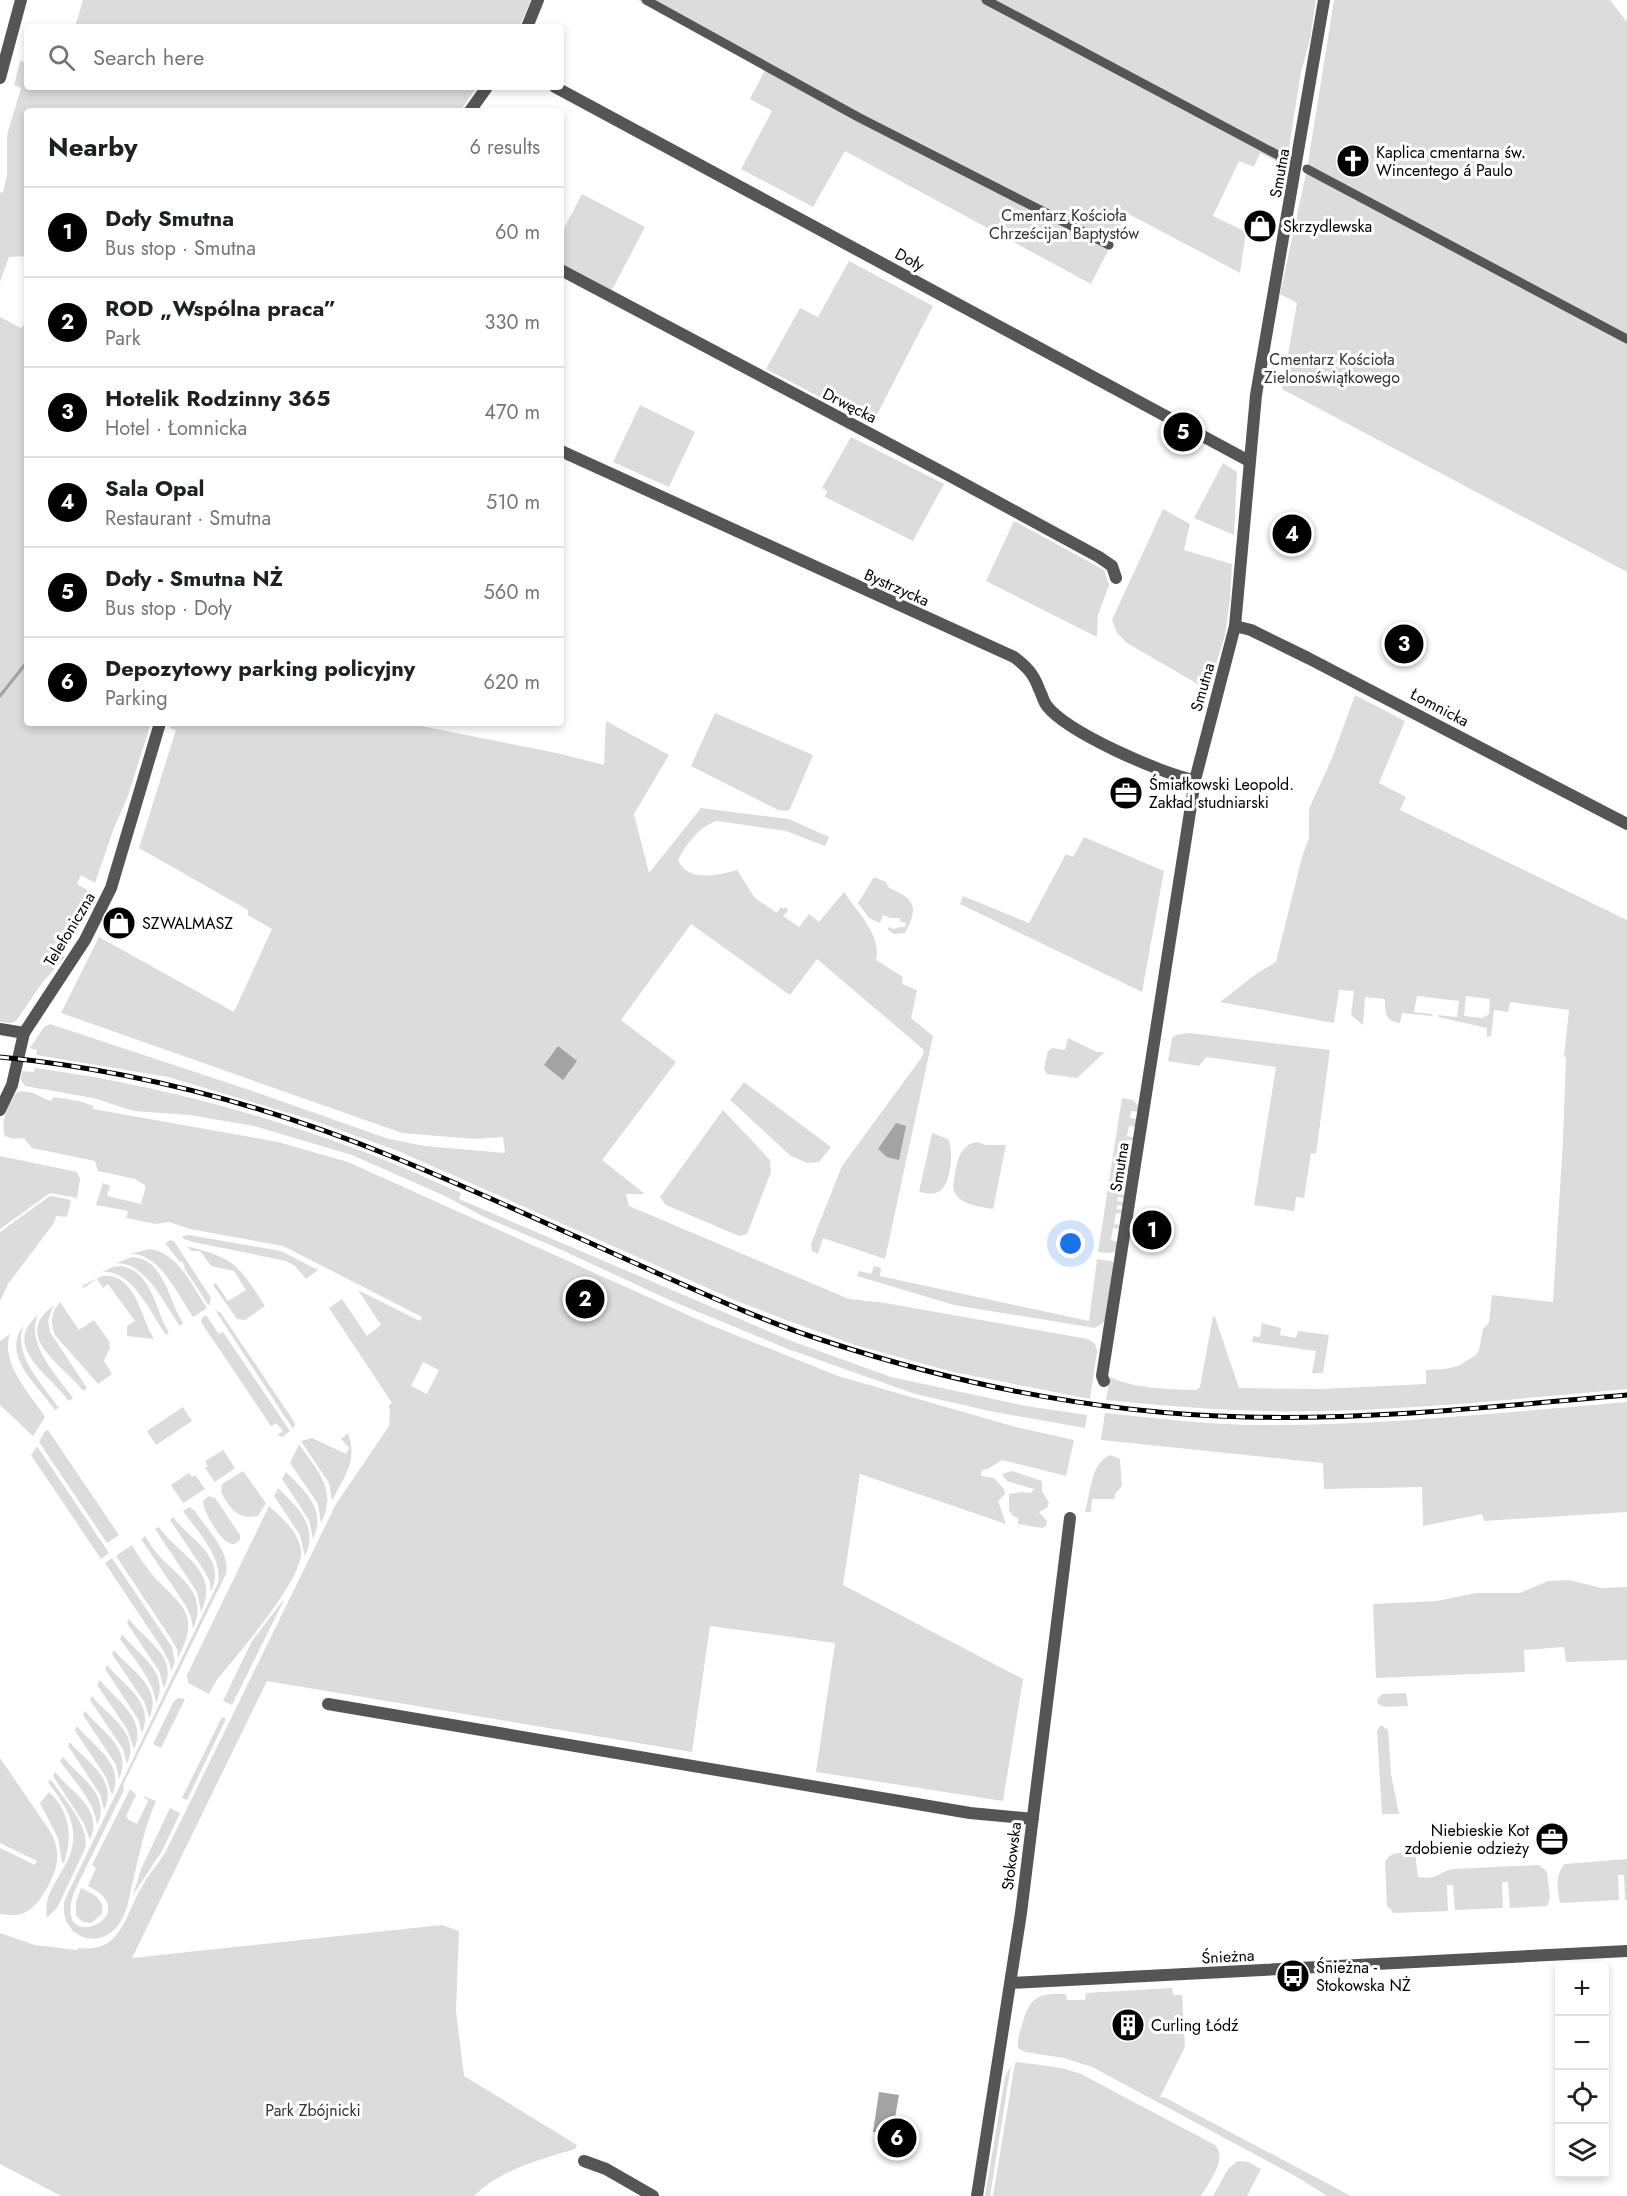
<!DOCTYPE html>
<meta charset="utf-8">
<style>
body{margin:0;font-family:Jost,sans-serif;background:#f6f6f6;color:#202124}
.controls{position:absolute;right:18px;bottom:18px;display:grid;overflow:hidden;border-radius:6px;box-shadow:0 3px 9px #0003}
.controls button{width:54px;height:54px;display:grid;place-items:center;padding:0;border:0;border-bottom:2px solid #e0e0e0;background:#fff;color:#202124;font:30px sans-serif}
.you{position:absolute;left:1071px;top:1244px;width:21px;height:21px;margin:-15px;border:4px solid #fff;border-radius:50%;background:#1a73e8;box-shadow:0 0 0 9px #1a73e833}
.badge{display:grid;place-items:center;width:39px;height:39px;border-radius:50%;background:#000;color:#fff;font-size:20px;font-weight:700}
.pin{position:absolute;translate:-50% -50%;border:3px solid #fff;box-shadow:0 2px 6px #0006}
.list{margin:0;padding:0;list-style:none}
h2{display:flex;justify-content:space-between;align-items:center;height:78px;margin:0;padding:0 24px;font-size:26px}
h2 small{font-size:20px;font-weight:400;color:#757577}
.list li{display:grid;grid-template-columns:39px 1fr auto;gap:18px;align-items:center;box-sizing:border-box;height:90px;padding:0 24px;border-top:2px solid #e0e0e0}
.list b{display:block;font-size:22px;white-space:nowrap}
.list p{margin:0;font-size:20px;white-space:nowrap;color:#757577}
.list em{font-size:20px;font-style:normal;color:#757577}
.icon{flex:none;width:33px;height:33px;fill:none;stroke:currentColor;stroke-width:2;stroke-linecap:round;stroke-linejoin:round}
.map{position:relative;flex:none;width:1627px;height:2196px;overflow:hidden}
.search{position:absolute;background:#fff;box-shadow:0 3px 9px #0003;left:24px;top:24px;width:540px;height:66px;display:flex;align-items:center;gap:15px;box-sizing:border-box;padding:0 21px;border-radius:6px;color:#757577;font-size:22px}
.panel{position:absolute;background:#fff;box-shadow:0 3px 9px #0003;left:24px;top:108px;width:540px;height:618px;border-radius:6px}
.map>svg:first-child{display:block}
.green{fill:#dcdcdc;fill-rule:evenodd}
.water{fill:#a3a3a3}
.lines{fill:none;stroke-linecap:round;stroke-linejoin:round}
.stream{stroke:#a3a3a3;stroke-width:3}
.pedestrian{stroke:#555;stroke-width:9}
.minor{stroke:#555;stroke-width:12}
.tertiary{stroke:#555;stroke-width:12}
.rail-casing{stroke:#000;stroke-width:5}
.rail{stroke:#fff;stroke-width:3;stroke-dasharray:9;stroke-linecap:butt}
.labels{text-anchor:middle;stroke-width:6;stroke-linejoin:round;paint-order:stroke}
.poi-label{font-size:16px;fill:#000;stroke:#fff;text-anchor:start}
.street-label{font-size:16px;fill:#000;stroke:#fff}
.park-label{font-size:16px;fill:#333;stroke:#fff}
</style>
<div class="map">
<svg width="1627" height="2196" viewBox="0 0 1627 2196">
<rect width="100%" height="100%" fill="#fff"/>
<path class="green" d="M83,0H531L519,27H75Z
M638,0H1316L1310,39L1301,72L1286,166L1260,153L1254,167L1239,161L1213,216L1246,232L1240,273L1127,213L1091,284L845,151L813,207L741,169L772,111L750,99L765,70Z
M1334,0H1610L1627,22V572L1282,389L1297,303L1280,294L1307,169Z
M20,61L27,63V87H477L460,111H27V256L9,257L0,282V193L3,192L7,175V135L21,88L14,85Z
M582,194L645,227L612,290L561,263V234Z
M849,261L933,306L872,424L766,369L800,308L818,317Z
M0,317L21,328L27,322V723H151L128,796L114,828L95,883L81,875L77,884L87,890L88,899L78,907L57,950L65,957L42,983L16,1021L11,1023L0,1022Z
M640,405L695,432L669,487L613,462Z
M851,437L944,484L913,541L825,497L827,491L822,488Z
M1223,463L1237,472L1234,535L1194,518Z
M1163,509L1190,524L1184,550L1232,564L1230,599L1225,635L1208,690L1127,643L1117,633L1112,620Z
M1014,521L1104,570L1109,585L1098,615L1097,637L986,581Z
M1355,695L1405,721L1379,783L1406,797L1400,810L1627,920V1389C1525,1398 1422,1409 1319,1411C1248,1413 1177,1407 1106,1400L1110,1377C1135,1389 1168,1389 1196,1390L1200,1387L1213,1316L1215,1317L1239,1388L1321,1389L1426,1384V1370L1445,1369L1458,1366L1476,1355L1479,1350L1483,1329L1489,1323L1492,1295L1553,1302L1563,1140L1566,1058L1564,1056L1569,1010L1510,1002L1508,1012L1494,1010L1491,1036L1487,1037V1028L1438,1017V1015L1457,1017L1459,1001L1417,996L1414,1012L1433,1014L1432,1016L1402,1013L1400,1023C1385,1021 1385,1013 1385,999L1365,997L1363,1025L1351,1015L1354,991L1339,990L1334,1023L1220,1002L1256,974L1276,962L1302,857L1309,838V809L1332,758ZM1466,996L1490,999L1489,1014L1483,1018L1464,1016Z
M715,713L813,755L790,809L787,811L778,810L691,766Z
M606,721L669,755L634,814L649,873L701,808L789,819L829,837L825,846L786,831L717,821C699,826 687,844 678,860C688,883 718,875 737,870L755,898L777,913L781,907L783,909L786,907L788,911L783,916L799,927L809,914L819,922L844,892C857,912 882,935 876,960L903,977L902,984L917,990L911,1018L933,1036L885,1259L823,1238L818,1254L812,1251L811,1244L842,1166L922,1057L924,1050L817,959L790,995L691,924L621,1020L676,1062L602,1160L645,1194H626L629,1206L849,1299L885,1303L1088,1339L1095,1344L1097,1351L1090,1399L953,1372L855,1345L797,1324L739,1302L398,1151L312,1120L168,1077L36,1055L37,1050L30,1048L44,1027L50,1024L261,1094L389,1139L425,1146L505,1153L503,1137L475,1139L402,1133L61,1013L99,937L234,1012L272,929L248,915V910L139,848L176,730L170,728L171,723H406L557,753L604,765Z
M1084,837L1164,871L1142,992L960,904L963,896L1029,923L1066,854L1073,857Z
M874,877L886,882L888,887C914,899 920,905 905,933L894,934L888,930V927L894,929L900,927H905L906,923L901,922L899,918H891L883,915L880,923L869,918L858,903Z
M1189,1033L1330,1050L1316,1154L1311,1153L1304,1198L1296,1197L1294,1211L1254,1205L1276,1067L1206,1057L1199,1066L1168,1061L1172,1038L1176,1035Z
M1068,1038L1097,1052H1105L1077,1078L1047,1074L1044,1069L1048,1051L1052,1048L1065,1050Z
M35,1068C142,1082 249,1110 351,1147C388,1160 424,1177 461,1193L459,1199L789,1340L891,1377L1026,1406L1087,1415L1085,1428L994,1412L915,1394L788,1349L674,1302L555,1247L484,1217L445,1196L352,1155L254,1126L189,1115L134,1111L93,1098L25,1086L21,1080L22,1071L34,1072Z
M744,1082L831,1147L819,1162L807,1163L791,1156L730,1100Z
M21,1091L33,1093L50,1101L54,1097L79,1101L93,1106V1109L278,1142L348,1162L708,1324L838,1376L1012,1426L1074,1440L1066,1476L1002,1460L988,1469L982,1470L981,1476L994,1478L1004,1489L1005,1494L998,1501L1006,1524L860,1474L843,1585L1023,1679L1003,1801L816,1772L835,1643L710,1626L692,1752L267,1681L132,1958L442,1925L459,1931L456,2011L464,2076L577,2145L575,2149C541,2159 500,2170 474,2196H61L0,2164V1933L35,1945L77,1950L79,1948C120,1953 124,1919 140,1890C147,1876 158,1865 166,1851L336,1504L389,1426L390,1414L389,1405L392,1403L329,1308L342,1299L367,1336L381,1325L358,1290L420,1321L422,1317L283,1246L190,1229L169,1222L156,1224L126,1218L128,1211L96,1205L103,1183L110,1186L107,1196L141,1204L146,1186L135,1179L98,1171L95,1161L32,1148L24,1138L13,1139L5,1136C0,1119 8,1108 16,1093ZM423,1362L439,1370L427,1394L411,1386Z
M1122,1098L1133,1100L1139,1107V1112L1131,1111L1130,1118L1138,1119L1136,1127L1129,1126L1127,1136L1135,1138L1134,1141L1127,1140L1126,1143L1134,1144L1133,1147L1126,1146L1125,1150L1133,1152L1132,1155H1124L1123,1164L1130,1165V1171L1122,1170L1119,1194L1126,1195L1125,1199L1118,1197L1117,1201L1125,1202L1124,1206L1117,1205V1209L1124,1210L1123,1214L1116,1213L1114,1224L1121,1225V1229L1113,1228L1111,1240L1118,1242L1117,1251L1109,1253L1098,1252Z
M723,1110L770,1160L771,1172L747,1234L739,1236L666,1205L660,1197Z
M932,1133L948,1139C954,1150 951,1182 941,1190C934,1196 927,1193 919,1192Z
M977,1142L986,1145H1006L993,1209C978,1206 956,1205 953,1187C956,1170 956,1145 977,1142Z
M0,1156L77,1172L80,1179L77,1198L50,1193L0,1229Z
M50,1196L71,1200L67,1217L56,1216L54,1223L8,1284L0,1301V1232Z
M189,1235L281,1251L318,1270L306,1279L295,1266L286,1261L193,1242L184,1239L182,1236Z
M170,1240L174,1241L211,1298L209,1306L184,1268L185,1267L182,1261L180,1262L165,1243Z
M186,1246C236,1258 238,1265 265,1306L245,1320L237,1319L213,1285L216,1283L228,1301L246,1290L234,1271L211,1266L200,1251H192Z
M149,1249C178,1252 192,1286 207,1308L193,1317C178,1295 159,1252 130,1254Z
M132,1257C165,1259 168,1301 183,1323L180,1326C164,1304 146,1262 116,1263Z
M1097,1259L1111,1261L1115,1264L1107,1320L1095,1328L954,1305L857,1276L859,1271L871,1274L874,1266L881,1268L880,1276L1089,1321Z
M122,1266C153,1273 155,1310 169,1333L166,1335C151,1314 132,1269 102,1272L113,1267Z
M102,1276C136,1272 140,1317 154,1339L127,1336V1326L135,1321L108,1284L103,1288L97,1279L84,1288L82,1286Z
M60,1302L79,1330L94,1320L109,1341L110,1348L104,1361L112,1374L98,1384L55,1335C50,1323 51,1312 60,1302Z
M53,1306L48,1321L50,1332L87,1388L83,1391C66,1366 10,1338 53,1306Z
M215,1310L221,1313L293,1420L295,1424L293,1429Z
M38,1315C25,1343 57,1376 73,1398L69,1401C51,1376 0,1347 38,1315Z
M206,1315L219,1334L223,1332L290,1431L282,1437L277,1435L283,1431L276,1423L271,1426L201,1322L202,1318Z
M1262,1323L1281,1328L1280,1335L1296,1338L1298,1331L1329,1335L1323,1373H1312L1316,1351L1252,1342L1253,1336L1260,1337Z
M24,1325C11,1353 43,1385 59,1408L55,1410C38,1385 0,1356 24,1325Z
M10,1334C0,1363 30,1394 45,1417L33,1436L0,1405V1341Z
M1627,1402V1512L1484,1521L1482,1514L1423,1526L1422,1487L1324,1489L1323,1463L1101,1440L1105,1413C1156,1418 1208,1425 1259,1425C1382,1426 1505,1412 1627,1402Z
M183,1407L192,1421L156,1445L147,1431Z
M48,1430L119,1535L107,1543L39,1442L45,1431Z
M348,1433C358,1463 344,1476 332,1501L329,1483L301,1441L312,1438L346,1454L349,1448L341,1439Z
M299,1444C317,1471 338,1489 321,1523L318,1504L290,1463Z
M37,1446L109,1553L101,1559L31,1455Z
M223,1450L235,1468L215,1482L205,1468L208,1466L205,1461Z
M1110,1455L1120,1459L1122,1486L1115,1494V1499H1092L1091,1512H1085C1091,1492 1090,1464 1110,1455Z
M243,1471L266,1503L258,1516C238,1520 230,1509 221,1492L222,1484Z
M1012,1471L1042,1481V1491L1049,1503L1047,1508L1039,1512L1047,1521L1046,1526L1042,1528L1018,1524V1518L1013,1516L1009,1510V1494L1021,1492L1031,1493L1034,1489L1007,1481L1002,1474Z
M286,1472C305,1491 327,1510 313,1539L309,1520L282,1479Z
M189,1473L192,1477L195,1475L205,1489L183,1503L171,1485Z
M278,1488C298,1508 319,1526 305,1556L300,1535L274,1496Z
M209,1496L215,1498L240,1535V1539C238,1542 236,1544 232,1544C222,1544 202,1510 203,1501Z
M269,1506C282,1518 298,1531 301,1550C305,1578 235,1657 216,1681L209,1694L188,1683L187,1675Z
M189,1507L194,1510C206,1528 231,1552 226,1574L123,1785L124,1790L75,1890C48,1959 150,1916 88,1886L96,1868L92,1865L130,1789L136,1795L126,1816L129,1820L137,1824L148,1801L143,1796L156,1801C144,1828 139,1857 132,1885C129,1899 127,1913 119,1924C98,1954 56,1934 65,1899L218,1583C223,1557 197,1531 183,1511Z
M173,1517C191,1541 227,1556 211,1592L210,1582L205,1572L170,1520Z
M159,1527C179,1556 221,1570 201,1612L197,1592L155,1529Z
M145,1536C150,1544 155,1552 162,1559C183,1580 208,1595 193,1629L191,1617L186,1606L141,1539Z
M132,1545C139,1557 147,1569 156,1579C186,1609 199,1616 178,1658L177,1649L172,1640L116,1556Z
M112,1558L172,1647L175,1662L171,1672L170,1664L163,1650L105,1563Z
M1569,1580L1601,1588L1627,1587V1660L1566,1662L1564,1647L1524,1650L1525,1672L1376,1678L1373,1604L1437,1601L1476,1593H1520L1548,1581Z
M285,1598L232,1705L223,1701L252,1641Z
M129,1619C145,1640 179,1657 164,1688L159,1671L127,1623Z
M122,1634C138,1655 171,1672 156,1703C154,1680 132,1657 120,1639Z
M114,1650C130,1670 164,1688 149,1718L145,1703L112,1654Z
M107,1665C124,1686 155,1702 142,1733L138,1719L105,1669Z
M100,1680C116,1701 148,1718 134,1749L127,1729L97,1685Z
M1406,1693L1408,1706L1385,1707L1378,1704L1377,1700L1382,1694Z
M92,1696C108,1717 141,1732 127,1764L123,1749L90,1700Z
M178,1698L185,1699L161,1748L153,1744L174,1701Z
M85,1711C102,1732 133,1748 119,1779L116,1765L83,1715Z
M222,1717L226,1719L187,1800L182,1798Z
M1381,1725L1388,1730L1391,1774L1399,1814H1382L1377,1731Z
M77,1726C94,1747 126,1764 112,1795L106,1777L75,1731Z
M70,1742C86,1762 119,1779 104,1810L100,1794L68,1746Z
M63,1757C79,1777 112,1795 97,1825C96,1804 72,1778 60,1761Z
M0,1758L50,1831C63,1854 57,1872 44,1893C39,1901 33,1909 24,1913C16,1916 8,1915 0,1914V1848L35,1865L37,1861L0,1843Z
M55,1772C72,1793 104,1809 90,1840L83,1822L53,1776Z
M51,1780C63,1797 91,1828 85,1849L57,1908L47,1918C40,1881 86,1863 70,1818C65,1805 56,1793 48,1782Z
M49,1792C70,1811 73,1837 64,1863L62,1862L58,1838L40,1803Z
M170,1808L180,1813L162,1851L133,1895L141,1869Z
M1415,1852L1418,1877C1439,1880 1437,1872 1454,1869L1539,1865L1547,1872L1550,1898L1547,1906L1510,1908L1508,1882H1502L1503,1908L1455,1910L1453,1885H1447L1448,1911L1394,1913L1387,1906L1385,1862C1391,1850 1404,1853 1415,1852Z
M1627,1859V1900H1625L1624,1875H1618L1619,1900L1560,1903C1557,1890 1555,1873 1565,1864Z
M81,1888C93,1894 105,1898 102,1914L91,1923L83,1922L76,1916V1902Z
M1172,1988L1173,1995H1182L1185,2047L1160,2097H1164L1351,2196H1327L1297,2177L1092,2067L1064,2058L1025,2052L1018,2048C1017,2039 1020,2033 1022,2025C1030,1997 1038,1993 1066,1994L1067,2000H1085L1086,1993Z
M1017,2062L1062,2068L1081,2074L1215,2145C1228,2159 1209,2182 1201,2196H993L1015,2063Z
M1011,2065L990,2196H985L1005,2077Z
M1238,2161L1248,2162L1261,2169L1247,2196H1213L1228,2169Z"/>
<path class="water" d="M558,1046L577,1061L563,1080L544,1065Z
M896,1123L906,1126L899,1160L887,1157L878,1149Z
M879,2092L899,2095L892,2135L873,2132Z"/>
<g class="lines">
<path class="stream" d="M0,696L27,662"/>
<path class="pedestrian" d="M646,0L858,117L1109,245
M986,0L1287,160
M1307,169L1627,339"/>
<path class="minor" d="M0,78L21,0
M555,87L1249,461
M561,270L948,475L1099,557L1112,566L1116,578
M561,451L1014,657C1026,666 1034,674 1039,689C1042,694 1043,701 1047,706C1067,732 1161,774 1195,780
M1235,626L1251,630L1308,658L1627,824
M0,1029L24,1033
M1104,1381L1102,1376L1195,780L1235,626L1256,395L1324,0
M328,1704L970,1813L1033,1819
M1010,1983L1627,1951
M584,2161L606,2169L653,2196
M977,2196L1021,1913L1070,1518"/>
<path class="tertiary" d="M527,27L538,0
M470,111L487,87
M0,1110L12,1085L24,1033L85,940L111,888L160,723"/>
<defs>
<path id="rail" d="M0,1057C135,1070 268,1106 393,1157C482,1193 569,1234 657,1273C711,1297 766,1322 822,1340C959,1385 1102,1414 1246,1417C1373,1420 1500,1406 1627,1395"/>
</defs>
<use href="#rail" class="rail-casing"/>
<use href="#rail" class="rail"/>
</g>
<defs>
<symbol id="church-disc" viewBox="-11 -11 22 22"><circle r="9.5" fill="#000" stroke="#fff"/><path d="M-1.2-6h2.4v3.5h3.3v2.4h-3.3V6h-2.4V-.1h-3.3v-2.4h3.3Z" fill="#fff"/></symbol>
<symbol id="shop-disc" viewBox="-11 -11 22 22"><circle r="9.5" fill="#000" stroke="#fff"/><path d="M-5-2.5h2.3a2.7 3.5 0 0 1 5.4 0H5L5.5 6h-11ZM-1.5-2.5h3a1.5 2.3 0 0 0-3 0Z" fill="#fff"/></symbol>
<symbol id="office-disc" viewBox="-11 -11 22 22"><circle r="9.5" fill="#000" stroke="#fff"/><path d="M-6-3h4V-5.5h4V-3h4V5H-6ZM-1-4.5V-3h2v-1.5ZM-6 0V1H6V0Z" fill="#fff"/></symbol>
<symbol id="bus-disc" viewBox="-11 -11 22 22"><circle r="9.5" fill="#000" stroke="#fff"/><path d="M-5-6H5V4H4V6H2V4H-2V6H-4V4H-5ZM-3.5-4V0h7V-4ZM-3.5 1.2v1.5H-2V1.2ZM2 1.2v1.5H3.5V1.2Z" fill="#fff"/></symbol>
<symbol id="building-disc" viewBox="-11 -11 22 22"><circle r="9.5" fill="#000" stroke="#fff"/><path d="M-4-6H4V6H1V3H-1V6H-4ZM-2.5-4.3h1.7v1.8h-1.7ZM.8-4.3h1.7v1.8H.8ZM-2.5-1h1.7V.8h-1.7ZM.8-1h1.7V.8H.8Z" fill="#fff"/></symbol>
</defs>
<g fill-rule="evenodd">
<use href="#church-disc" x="1334" y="142" width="38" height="38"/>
<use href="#shop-disc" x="1241" y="207" width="38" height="38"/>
<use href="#office-disc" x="1107" y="774" width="38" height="38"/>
<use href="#shop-disc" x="100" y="904" width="38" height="38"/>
<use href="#office-disc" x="1533" y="1820" width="38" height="38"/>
<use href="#bus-disc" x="1274" y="1957" width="38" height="38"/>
<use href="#building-disc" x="1109" y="2006" width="38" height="38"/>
</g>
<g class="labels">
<g class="poi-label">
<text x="1376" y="158">Kaplica cmentarna św.<tspan x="1376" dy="18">Wincentego á Paulo</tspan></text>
<text x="1283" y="232">Skrzydlewska</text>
<text x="1149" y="790">Śmiałkowski Leopold.<tspan x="1149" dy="18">Zakład studniarski</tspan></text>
<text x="142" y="929">SZWALMASZ</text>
<text x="1529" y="1836" text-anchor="end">Niebieskie Kot<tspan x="1529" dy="18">zdobienie odzieży</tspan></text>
<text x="1316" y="1973">Śnieżna -<tspan x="1316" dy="18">Stokowska NŻ</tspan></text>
<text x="1151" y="2031">Curling Łódź</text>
</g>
<g class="street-label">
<text transform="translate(1279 173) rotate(-80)" y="6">Smutna</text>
<text transform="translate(910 259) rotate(28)" y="6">Doły</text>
<text transform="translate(850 405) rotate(27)" y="6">Drwęcka</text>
<text transform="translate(897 587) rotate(24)" y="6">Bystrzycka</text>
<text transform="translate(1202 687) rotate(-74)" y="6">Smutna</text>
<text transform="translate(1440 707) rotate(28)" y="6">Łomnicka</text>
<text transform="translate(69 929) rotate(-59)" y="6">Telefoniczna</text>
<text transform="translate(1119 1167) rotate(-81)" y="6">Smutna</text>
<text transform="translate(1011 1856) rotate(-83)" y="6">Stokowska</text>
<text transform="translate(1228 1956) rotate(-3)" y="6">Śnieżna</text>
</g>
<g class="park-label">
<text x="1064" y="221">Cmentarz Kościoła<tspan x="1064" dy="18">Chrześcijan Baptystów</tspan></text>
<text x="1332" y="365">Cmentarz Kościoła<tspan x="1332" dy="18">Zielonoświątkowego</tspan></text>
<text x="313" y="2116">Park Zbójnicki</text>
</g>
</g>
</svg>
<div class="controls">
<button>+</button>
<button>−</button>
<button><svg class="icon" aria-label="locate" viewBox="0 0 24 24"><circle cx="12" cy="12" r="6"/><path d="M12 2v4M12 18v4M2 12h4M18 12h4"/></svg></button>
<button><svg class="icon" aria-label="layers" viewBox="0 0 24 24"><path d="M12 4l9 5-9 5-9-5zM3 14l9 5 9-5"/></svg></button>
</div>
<div class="you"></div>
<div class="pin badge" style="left:1152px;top:1230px">1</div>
<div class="pin badge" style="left:585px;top:1299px">2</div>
<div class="pin badge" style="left:1404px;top:644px">3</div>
<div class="pin badge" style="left:1292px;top:534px">4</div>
<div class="pin badge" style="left:1183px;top:432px">5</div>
<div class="pin badge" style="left:897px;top:2138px">6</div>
<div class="search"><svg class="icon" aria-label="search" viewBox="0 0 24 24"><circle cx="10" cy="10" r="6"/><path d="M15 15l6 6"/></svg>Search here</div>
<section class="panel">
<h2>Nearby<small>6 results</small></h2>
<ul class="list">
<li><span class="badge">1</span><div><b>Doły Smutna</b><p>Bus stop · Smutna</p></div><em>60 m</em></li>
<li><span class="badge">2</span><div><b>ROD „Wspólna praca”</b><p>Park</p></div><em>330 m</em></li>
<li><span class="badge">3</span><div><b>Hotelik Rodzinny 365</b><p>Hotel · Łomnicka</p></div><em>470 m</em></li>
<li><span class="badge">4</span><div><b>Sala Opal</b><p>Restaurant · Smutna</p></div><em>510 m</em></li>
<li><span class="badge">5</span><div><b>Doły - Smutna NŻ</b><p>Bus stop · Doły</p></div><em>560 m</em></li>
<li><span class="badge">6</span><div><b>Depozytowy parking policyjny</b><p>Parking</p></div><em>620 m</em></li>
</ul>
</section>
</div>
